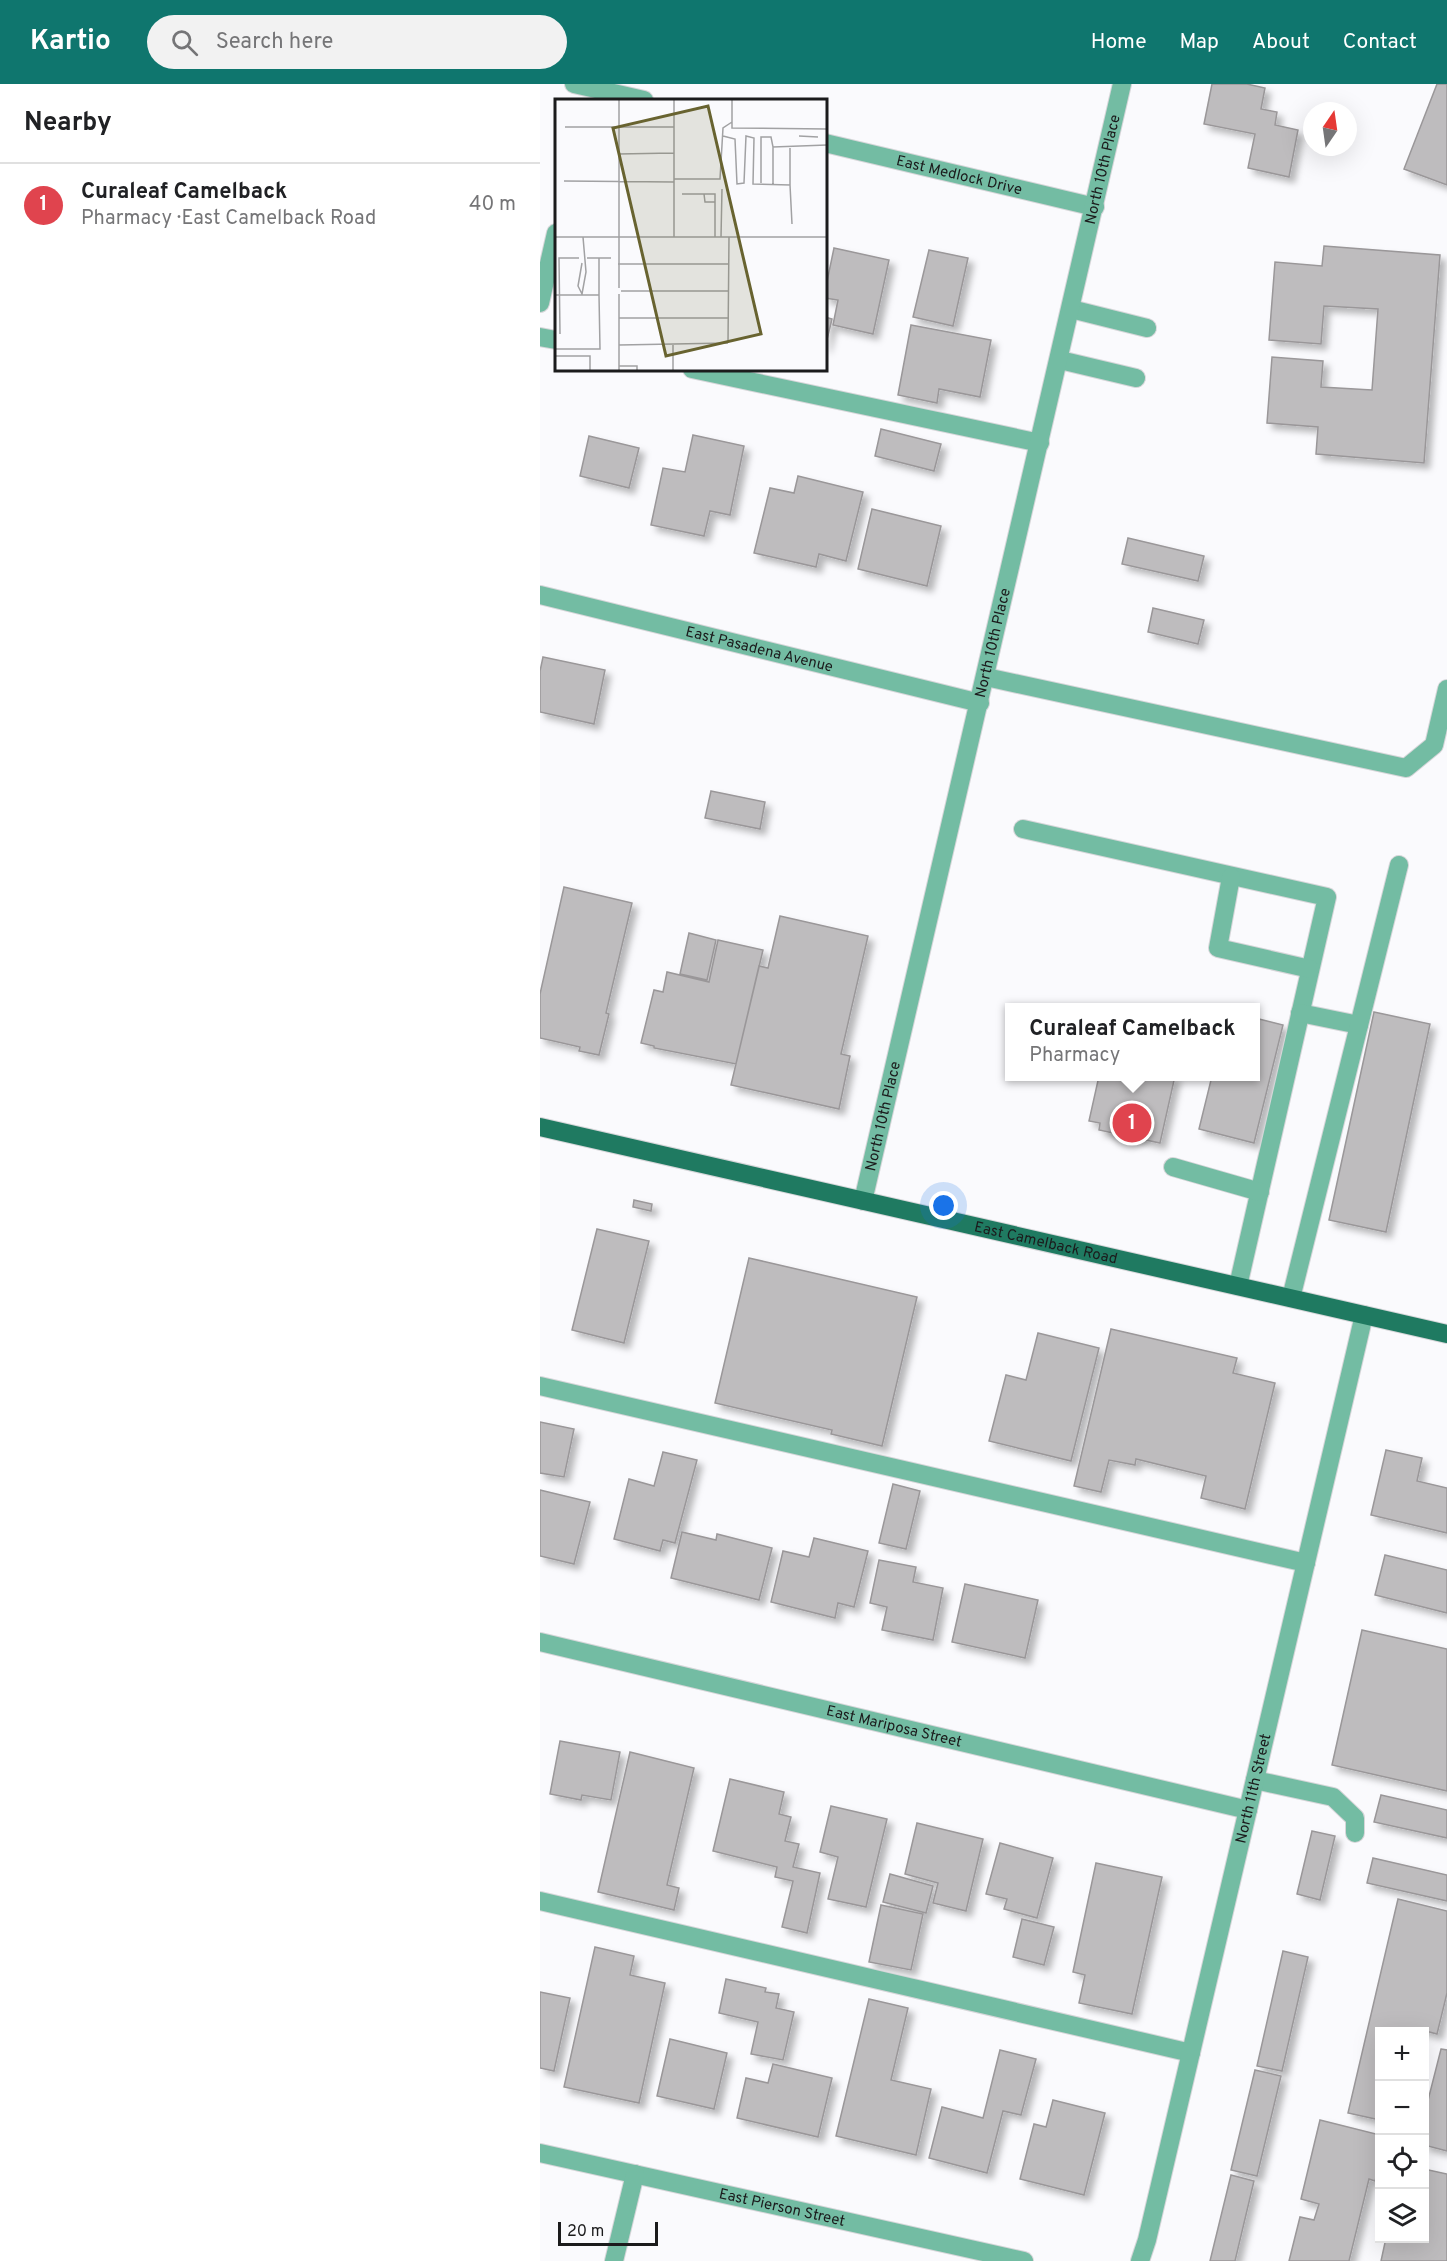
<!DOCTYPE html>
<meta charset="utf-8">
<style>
body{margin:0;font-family:Overpass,sans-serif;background:#f2f2f2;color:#202124}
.controls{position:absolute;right:18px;bottom:18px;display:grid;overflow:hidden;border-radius:0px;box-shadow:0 6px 24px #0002}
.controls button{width:54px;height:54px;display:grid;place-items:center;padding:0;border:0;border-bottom:2px solid #e0e0e0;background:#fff;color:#202124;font:30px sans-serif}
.compass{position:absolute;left:763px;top:18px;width:54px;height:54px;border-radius:50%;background:#fff;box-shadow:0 6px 24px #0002;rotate:13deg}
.scale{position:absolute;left:18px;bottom:15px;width:100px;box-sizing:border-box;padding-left:6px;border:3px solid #1b1b1c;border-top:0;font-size:16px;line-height:21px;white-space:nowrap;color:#1b1b1c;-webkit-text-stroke:4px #fafafd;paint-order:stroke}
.you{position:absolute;left:404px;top:1122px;width:21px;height:21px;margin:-15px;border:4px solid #fff;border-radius:50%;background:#1a73e8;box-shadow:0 0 0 9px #1a73e833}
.badge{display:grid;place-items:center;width:39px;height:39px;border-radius:50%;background:#0f766e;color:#fff;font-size:20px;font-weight:700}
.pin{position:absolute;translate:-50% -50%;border:3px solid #fff;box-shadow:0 2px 6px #0006}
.popup{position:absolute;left:465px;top:919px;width:255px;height:78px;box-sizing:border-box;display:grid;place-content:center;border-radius:0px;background:#fff;filter:drop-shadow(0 2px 4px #0005);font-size:20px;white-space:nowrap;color:#757577}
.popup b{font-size:22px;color:#202124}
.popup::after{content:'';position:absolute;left:50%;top:100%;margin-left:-12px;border:12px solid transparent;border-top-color:#fff}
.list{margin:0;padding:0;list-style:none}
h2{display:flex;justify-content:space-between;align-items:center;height:78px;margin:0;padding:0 24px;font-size:26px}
h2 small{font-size:20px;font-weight:400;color:#757577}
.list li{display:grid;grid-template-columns:39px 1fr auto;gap:18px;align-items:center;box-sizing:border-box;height:84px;padding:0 24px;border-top:2px solid #e0e0e0}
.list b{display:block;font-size:22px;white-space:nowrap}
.list p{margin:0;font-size:20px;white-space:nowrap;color:#757577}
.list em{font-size:20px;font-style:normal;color:#757577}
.icon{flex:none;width:33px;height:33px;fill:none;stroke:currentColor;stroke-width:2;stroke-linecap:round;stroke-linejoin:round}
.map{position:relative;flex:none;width:907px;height:2177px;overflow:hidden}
header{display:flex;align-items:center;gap:36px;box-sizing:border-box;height:84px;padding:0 30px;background:#0f766e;color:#fff}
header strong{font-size:28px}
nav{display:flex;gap:33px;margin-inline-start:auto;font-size:21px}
.search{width:420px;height:54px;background:#f2f2f2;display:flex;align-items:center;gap:15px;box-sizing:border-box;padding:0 21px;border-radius:33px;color:#757577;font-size:22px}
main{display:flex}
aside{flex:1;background:#fff}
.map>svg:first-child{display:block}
.building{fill:#bebcbe;stroke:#9a9799;stroke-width:1.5;filter:url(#shadow)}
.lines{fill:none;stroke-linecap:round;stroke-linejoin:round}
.minor-casing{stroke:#d6d6d9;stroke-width:20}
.major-casing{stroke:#d6d6d9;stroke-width:20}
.minor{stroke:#73bca3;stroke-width:18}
.major{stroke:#1f7a61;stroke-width:18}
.labels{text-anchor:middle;stroke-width:6;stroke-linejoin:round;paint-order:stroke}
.street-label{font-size:15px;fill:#1b1b1c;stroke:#fafafd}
.inset-road{fill:none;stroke:#a1a1a3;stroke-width:1.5}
.view{fill:#686330;fill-opacity:0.15;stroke:#686330;stroke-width:3}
.inset-edge{fill:none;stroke:#1b1b1c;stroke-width:3}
</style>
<header>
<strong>Kartio</strong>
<div class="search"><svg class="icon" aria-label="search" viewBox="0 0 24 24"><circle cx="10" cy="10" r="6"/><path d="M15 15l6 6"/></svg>Search here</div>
<nav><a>Home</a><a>Map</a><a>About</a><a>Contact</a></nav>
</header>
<main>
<aside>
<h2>Nearby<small></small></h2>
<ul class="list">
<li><span class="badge" style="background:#e0444e">1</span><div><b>Curaleaf Camelback</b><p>Pharmacy · East Camelback Road</p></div><em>40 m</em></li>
</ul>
</aside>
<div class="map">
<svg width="907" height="2177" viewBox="0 0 907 2177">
<defs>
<filter id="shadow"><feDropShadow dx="5.5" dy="5.5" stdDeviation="3" flood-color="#0004"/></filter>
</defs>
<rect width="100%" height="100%" fill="#fafafd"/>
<path class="building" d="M672,0H707L725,4L721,25L737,28L735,41L758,46L749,93L708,84L715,50L664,40Z
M897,0H907V101L864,85Z
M784,162L900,171L884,379L776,370L778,343L727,339L732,273L783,277L781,303L832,306L838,225L784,222L781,260L729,256L735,178L782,182Z
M294,164L349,176L333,250L293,241L298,216L285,214V207Z
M389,166L428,174L413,242L373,233Z
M285,233L292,235L285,264Z
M371,241L451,256L440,313L399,305L397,319L358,311Z
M341,345L401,360L394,387L335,372Z
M153,351L204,362L190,431L170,427L164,452L111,441L123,384L145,388Z
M49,352L99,364L89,404L40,392Z
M258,392L323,408L306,477L279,470L276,483L214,469L230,404L254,409Z
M332,425L401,442L387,502L318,485Z
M588,454L664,472L658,497L582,480Z
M613,524L664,536L658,560L608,548Z
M3,573L65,586L54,640L0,628V587Z
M171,707L225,718L220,745L165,734Z
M24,803L92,819L66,929L69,930L59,971L39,967L40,963L0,954V910Z
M240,832L328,852L301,970L310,972L299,1025L191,1001L219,882L228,884Z
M149,849L176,856L167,896L140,890Z
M178,856L223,866L196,980L114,964V962L101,959L114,906L123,908L127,888L169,898Z
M834,928L890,940L846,1148L789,1136Z
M715,934L743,941L714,1059L659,1045L672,992H715Z
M559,992H635L620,1059L559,1046L560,1039L549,1037Z
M94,1116L112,1120L111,1127L93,1123Z
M57,1145L109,1157L84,1259L32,1246Z
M209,1174L377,1213L342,1362L291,1350L292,1346L175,1319Z
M571,1245L697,1274L693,1289L735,1299L705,1425L661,1414L666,1392L596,1375L595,1381L569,1376L561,1408L534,1402Z
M498,1249L559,1264L531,1377L449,1357L466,1291L486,1296Z
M0,1338L34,1345L24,1393L0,1389Z
M846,1366L882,1374L877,1397L907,1404V1449L831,1431Z
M123,1368L157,1376L135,1459L123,1456L120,1467L74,1455L89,1395L114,1402Z
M353,1400L380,1407L366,1465L339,1459Z
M0,1406L50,1418L34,1480L0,1472Z
M142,1448L176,1456L177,1450L232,1464L219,1516L131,1494Z
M274,1454L328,1467L314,1523L298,1519L295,1534L231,1518L243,1467L269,1473Z
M845,1471L907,1486V1529L835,1511Z
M339,1476L376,1483L373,1498L403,1504L393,1556L342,1546L347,1523L330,1519Z
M425,1500L498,1516L485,1574L412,1558Z
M822,1546L907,1565V1707L792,1681Z
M20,1657L80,1668L71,1716L42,1711L41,1716L10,1710Z
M90,1668L154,1684L127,1801L139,1804L134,1826L58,1808Z
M190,1695L244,1708L239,1730L251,1733L245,1757L259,1760L253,1783L280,1789L267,1849L242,1843L253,1797L235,1793L237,1783L173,1767Z
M841,1711L907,1726V1754L834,1738Z
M291,1722L347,1735L326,1823L288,1815L298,1773L280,1768Z
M377,1739L443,1755L426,1827L393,1819L398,1799L365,1790Z
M772,1747L795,1752L780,1816L757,1810Z
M460,1759L513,1774L497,1834L464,1825L467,1815L446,1810Z
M833,1774L907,1791V1817L827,1799Z
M556,1779L622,1793L592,1930L539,1919L545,1891L533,1888Z
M350,1790L393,1802L386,1829L343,1818Z
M858,1815L907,1827V1909L897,1950L874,1944L873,1948H840V2036L808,2029Z
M341,1821L383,1830L371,1886L329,1878Z
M482,1835L514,1843L504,1881L473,1873Z
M55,1863L94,1872L90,1891L125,1899L99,2019L24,2003Z
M743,1867L768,1873L742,1987L717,1982Z
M186,1895L226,1904L225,1908L239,1910L236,1924L254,1928L243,1976L211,1970L218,1938L179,1929Z
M0,1908L30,1914L14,1987L0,1984Z
M329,1915L368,1924L351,1996L391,2005L376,2071L296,2052Z
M130,1955L187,1969L174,2025L117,2012Z
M901,1965L907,1966V2067L884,2061V2032Z
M460,1966L496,1975L481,2031L463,2027L447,2089L389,2074L402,2023L443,2034Z
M233,1980L292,1994L278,2053L197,2034L206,1994L228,1999Z
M715,1986L741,1992L717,2092L691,2086Z
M513,2016L565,2029L544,2111L480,2095L494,2040L506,2043Z
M780,2036L840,2051V2080L835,2097L829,2095L809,2177H749L760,2133L774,2136L779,2120L761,2115Z
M884,2085L907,2090V2177H841L846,2154H884Z
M691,2091L714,2097L695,2177H670Z"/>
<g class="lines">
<defs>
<g id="minor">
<path d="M34,0L104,16"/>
<path id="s1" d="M285,59L555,123"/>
<path d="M0,219L16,149"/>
<path d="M531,225L607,244"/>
<path d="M0,253L16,256"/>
<path d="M520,276L596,294"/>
<path d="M152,285L500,359"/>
<path id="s2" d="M0,511L440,619"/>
<path d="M446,593L866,684L894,661L907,605"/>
<path d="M483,745L787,813L698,1202"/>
<path d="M691,793L678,864L770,885"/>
<path d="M760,929L819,941"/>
<path d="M633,1083L720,1108"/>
<path id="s3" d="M323,1117L582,0"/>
<path d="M751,1214L859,781"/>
<path d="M0,1302L766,1479"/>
<path id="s4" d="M0,1558L708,1726"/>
<path d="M715,1696L793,1713L815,1734V1749"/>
<path d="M0,1817L651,1969"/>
<path id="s5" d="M0,2069L484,2177"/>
<path d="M74,2177L95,2090"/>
<path id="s6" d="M600,2177L607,2156L824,1231"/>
</g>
<g id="major">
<path id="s7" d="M0,1043L907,1250"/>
</g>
</defs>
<use href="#minor" class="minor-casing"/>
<use href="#major" class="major-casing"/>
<use href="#minor" class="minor"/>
<use href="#major" class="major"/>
</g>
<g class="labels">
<g class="street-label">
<text dy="5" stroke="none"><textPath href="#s3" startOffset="1059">North 10th Place</textPath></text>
<text dy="5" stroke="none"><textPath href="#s1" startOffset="138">East Medlock Drive</textPath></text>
<text dy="5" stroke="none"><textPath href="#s3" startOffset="573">North 10th Place</textPath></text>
<text dy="5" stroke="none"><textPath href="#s2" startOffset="226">East Pasadena Avenue</textPath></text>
<text dy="5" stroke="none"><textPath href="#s3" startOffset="87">North 10th Place</textPath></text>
<text dy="5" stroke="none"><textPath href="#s7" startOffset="519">East Camelback Road</textPath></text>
<text dy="5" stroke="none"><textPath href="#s4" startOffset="364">East Mariposa Street</textPath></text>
<text dy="5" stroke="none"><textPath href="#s6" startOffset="486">North 11th Street</textPath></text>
<text dy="5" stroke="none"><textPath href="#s5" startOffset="248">East Pierson Street</textPath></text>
</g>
</g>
<g transform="translate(15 15)">
<rect width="272" height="272" fill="#fafafd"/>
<path class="inset-road" d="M119,0V138M177,0V29L272,30M10,28H119M168,37L180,40L182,85L189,84L191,37L199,39L198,85L235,86V49M244,37L263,38M63,55L119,54M119,80H165L168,29L177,23M9,82L119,83M206,84V38H216L218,48L272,46M218,86V48M235,86L237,125M127,95H160V138M149,95L150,103H160M0,138H272M166,138L167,90M32,159H56M63,165H174M64,189V0M66,192H174M27,195L31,173L28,138M27,195L23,187L27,164M0,196H44V159M64,219H174M5,235L4,159H24M173,244L174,138M64,246L173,244M0,250H45L44,196M0,257H35V271M64,267H82V271M64,271V195M118,271V245"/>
<path class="view" d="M153,7L206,235L111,257L58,29Z"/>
<rect width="272" height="272" class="inset-edge"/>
</g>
</svg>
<div class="controls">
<button>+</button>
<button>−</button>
<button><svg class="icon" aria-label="locate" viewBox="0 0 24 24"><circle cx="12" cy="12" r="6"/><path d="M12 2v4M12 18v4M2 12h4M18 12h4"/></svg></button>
<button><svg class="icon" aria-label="layers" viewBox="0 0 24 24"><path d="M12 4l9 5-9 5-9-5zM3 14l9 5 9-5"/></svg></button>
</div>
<svg class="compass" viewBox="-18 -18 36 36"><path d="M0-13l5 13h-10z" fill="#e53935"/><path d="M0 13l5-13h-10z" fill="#757577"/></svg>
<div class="scale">20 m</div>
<div class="you"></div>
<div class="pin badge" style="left:592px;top:1039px;background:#e0444e">1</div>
<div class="popup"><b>Curaleaf Camelback</b>Pharmacy</div>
</div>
</main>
